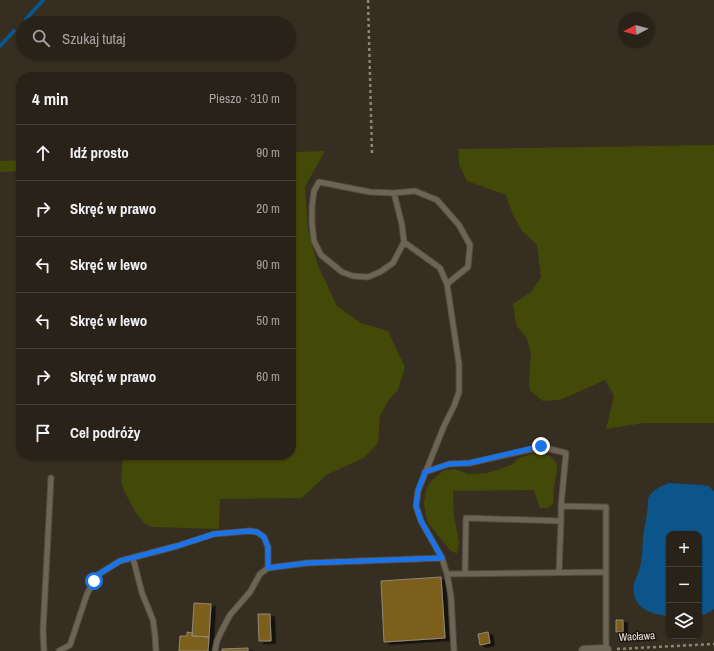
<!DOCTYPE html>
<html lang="pl">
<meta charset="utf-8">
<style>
body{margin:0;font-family:"Archivo Narrow",sans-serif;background:#302a21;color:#f1f3f6}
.controls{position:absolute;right:12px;bottom:12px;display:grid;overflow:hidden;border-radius:8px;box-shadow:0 1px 3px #0004}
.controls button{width:36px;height:36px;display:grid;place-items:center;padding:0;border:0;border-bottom:1px solid #443f37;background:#282218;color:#f1f3f6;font:20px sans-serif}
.compass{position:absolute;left:618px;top:12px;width:36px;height:36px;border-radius:50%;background:#282218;box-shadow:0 1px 3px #0004;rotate:263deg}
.stop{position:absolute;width:12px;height:12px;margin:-9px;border:3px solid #1a73e8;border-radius:50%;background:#fff}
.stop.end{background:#1a73e8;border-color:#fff;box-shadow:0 1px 4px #0008}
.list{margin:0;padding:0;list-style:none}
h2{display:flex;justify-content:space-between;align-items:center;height:52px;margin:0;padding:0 16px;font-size:17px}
h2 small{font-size:13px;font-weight:400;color:#a5a4a2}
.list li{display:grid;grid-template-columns:26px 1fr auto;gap:12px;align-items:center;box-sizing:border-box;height:56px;padding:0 16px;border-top:1px solid #443f37}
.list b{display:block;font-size:15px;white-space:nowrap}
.list em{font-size:13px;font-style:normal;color:#a5a4a2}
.icon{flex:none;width:22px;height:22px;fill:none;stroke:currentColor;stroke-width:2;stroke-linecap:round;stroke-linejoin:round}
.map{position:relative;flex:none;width:714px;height:651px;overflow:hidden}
.search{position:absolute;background:#282218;box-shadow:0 1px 3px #0004;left:16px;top:16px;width:280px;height:44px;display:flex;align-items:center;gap:10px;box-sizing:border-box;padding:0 14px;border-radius:22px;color:#a5a4a2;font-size:15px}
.panel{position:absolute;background:#282218;box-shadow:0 1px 3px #0004;left:16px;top:72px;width:280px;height:388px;border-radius:16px}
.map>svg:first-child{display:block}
.green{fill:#434906}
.water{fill:#0b558b}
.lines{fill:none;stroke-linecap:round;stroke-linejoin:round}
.stream{stroke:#0b558b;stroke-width:4}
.building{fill:#7d5e1e;stroke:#918878;filter:url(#shadow)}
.service-casing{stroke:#524b3f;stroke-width:7}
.minor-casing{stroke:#524b3f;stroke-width:12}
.path{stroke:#8c867a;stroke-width:2.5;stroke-dasharray:3 3;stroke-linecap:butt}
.service{stroke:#6d6455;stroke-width:5}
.minor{stroke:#6d6455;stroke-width:10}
.route{stroke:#1a73e8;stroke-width:5}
.labels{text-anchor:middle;stroke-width:3;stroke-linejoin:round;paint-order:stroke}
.street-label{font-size:11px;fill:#e7e2d9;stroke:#1b1711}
</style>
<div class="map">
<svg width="714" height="651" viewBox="0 0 714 651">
<defs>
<filter id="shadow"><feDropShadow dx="4.5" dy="2.5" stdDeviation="0" flood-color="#0009"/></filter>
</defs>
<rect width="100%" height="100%" fill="#362e20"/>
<path class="green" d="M714,145V423H644L606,429L614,396L605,380L560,400L543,401L530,391L529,380L531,354L527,339L516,325L513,304L531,292L541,277L537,245L522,231L513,215L506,195L467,181L459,165L458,149Z
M325,151L305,187L308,230L319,268L337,306L361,323L388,331L405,367L398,390L388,401L380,416L378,443L364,458L326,475L302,498L220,499L219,529L154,527L145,524L136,513L124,491L121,481L123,455H291V152Z
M21,160V171L0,172V161Z
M533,454H544L550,456L555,461L557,466V471L554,487L553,504C549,508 546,509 540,508L534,490L453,491L454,516L459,542L457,554L450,550L443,542L428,523L426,516L424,503L426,489L431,481L443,471L455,469L468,474L486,473L500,469L511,465L519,458Z"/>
<path class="water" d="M669,483L702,485L708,486L714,491V609C709,612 705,615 699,616V534H669V616C650,615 630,606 634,584C636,577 640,570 641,563C643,552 642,541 644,530C646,520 648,510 648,499C651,491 660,486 669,483Z"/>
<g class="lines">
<path class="stream" d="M26,19L43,0
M0,46L14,31"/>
</g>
<path class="building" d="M441,577L445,638L384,642L381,581Z
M194,603L211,604L209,637L192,636Z
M258,614H270L271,641H259Z
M616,620H623V632H616Z
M187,632L193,633L192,636L209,637L208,651H179L180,636H187Z
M488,632L490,643L480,645L478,634Z
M248,648V651H222V649Z"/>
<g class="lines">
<defs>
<path id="service" d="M394,193L402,225L404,242L393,263L380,272L368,277L353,276L342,272L321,255L314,241L312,224V206L314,191L319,182L370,192L394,193L415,191L437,200L459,225L470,245L468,267L447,284
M404,242L440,268L447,284L459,364V392L454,406L444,426L418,491L416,506L421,521L442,558L447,574L451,596L454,651
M425,472L449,464L470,463L541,447L566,453L561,506L606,507V650
M133,558L142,593L153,620L155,635L156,651
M559,572L561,521
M447,574L606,572
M465,574L466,518L561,521V506
M44,651L43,631L51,478
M59,651L70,645L87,594L94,581L99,574L120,561L177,546L214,534L249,531L257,532L264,537L268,547V568
M215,651L217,641L221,632L230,615L250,592L260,574L268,568L307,563L442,558"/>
<path id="minor" d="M584,651L606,650"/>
</defs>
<use href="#service" class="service-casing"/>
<use href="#minor" class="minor-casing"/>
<path class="path" d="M368,0L372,153
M617,649L714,644"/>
<use href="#service" class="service"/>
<use href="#minor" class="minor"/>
</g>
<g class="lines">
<path class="route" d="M94,581L99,574L120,561L177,546L214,534L249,531L257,532L264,537L268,547V568L307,563L442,558L421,521L416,506L418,490L425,472L449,464L470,463L541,446"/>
</g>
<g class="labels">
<g class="street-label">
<text transform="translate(637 636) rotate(-3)" y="4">Wacława</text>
</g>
</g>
</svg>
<div class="controls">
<button>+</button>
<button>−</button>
<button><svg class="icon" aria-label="layers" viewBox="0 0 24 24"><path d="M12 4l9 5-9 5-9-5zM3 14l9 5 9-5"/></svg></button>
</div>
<svg class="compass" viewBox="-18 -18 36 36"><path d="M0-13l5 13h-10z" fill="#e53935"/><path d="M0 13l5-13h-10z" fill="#a5a4a2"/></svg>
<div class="stop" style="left:94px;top:581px"></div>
<div class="stop end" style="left:541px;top:446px"></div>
<div class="search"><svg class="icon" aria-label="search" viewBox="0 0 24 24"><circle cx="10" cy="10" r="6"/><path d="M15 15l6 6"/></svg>Szukaj tutaj</div>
<section class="panel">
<h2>4 min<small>Pieszo · 310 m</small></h2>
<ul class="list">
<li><svg class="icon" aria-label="ahead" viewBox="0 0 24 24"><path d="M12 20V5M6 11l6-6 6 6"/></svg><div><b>Idź prosto</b></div><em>90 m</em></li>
<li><svg class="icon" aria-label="right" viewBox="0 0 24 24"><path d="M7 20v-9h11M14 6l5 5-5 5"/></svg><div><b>Skręć w prawo</b></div><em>20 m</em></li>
<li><svg class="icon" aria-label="left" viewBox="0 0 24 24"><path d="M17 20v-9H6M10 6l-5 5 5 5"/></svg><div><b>Skręć w lewo</b></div><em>90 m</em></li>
<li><svg class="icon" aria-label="left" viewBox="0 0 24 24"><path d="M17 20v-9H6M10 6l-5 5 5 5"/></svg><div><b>Skręć w lewo</b></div><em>50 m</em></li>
<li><svg class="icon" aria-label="right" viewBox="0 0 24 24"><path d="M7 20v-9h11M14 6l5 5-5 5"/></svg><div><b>Skręć w prawo</b></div><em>60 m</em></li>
<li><svg class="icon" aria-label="arrive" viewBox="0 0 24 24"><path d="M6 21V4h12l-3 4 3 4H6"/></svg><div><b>Cel podróży</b></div></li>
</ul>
</section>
</div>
